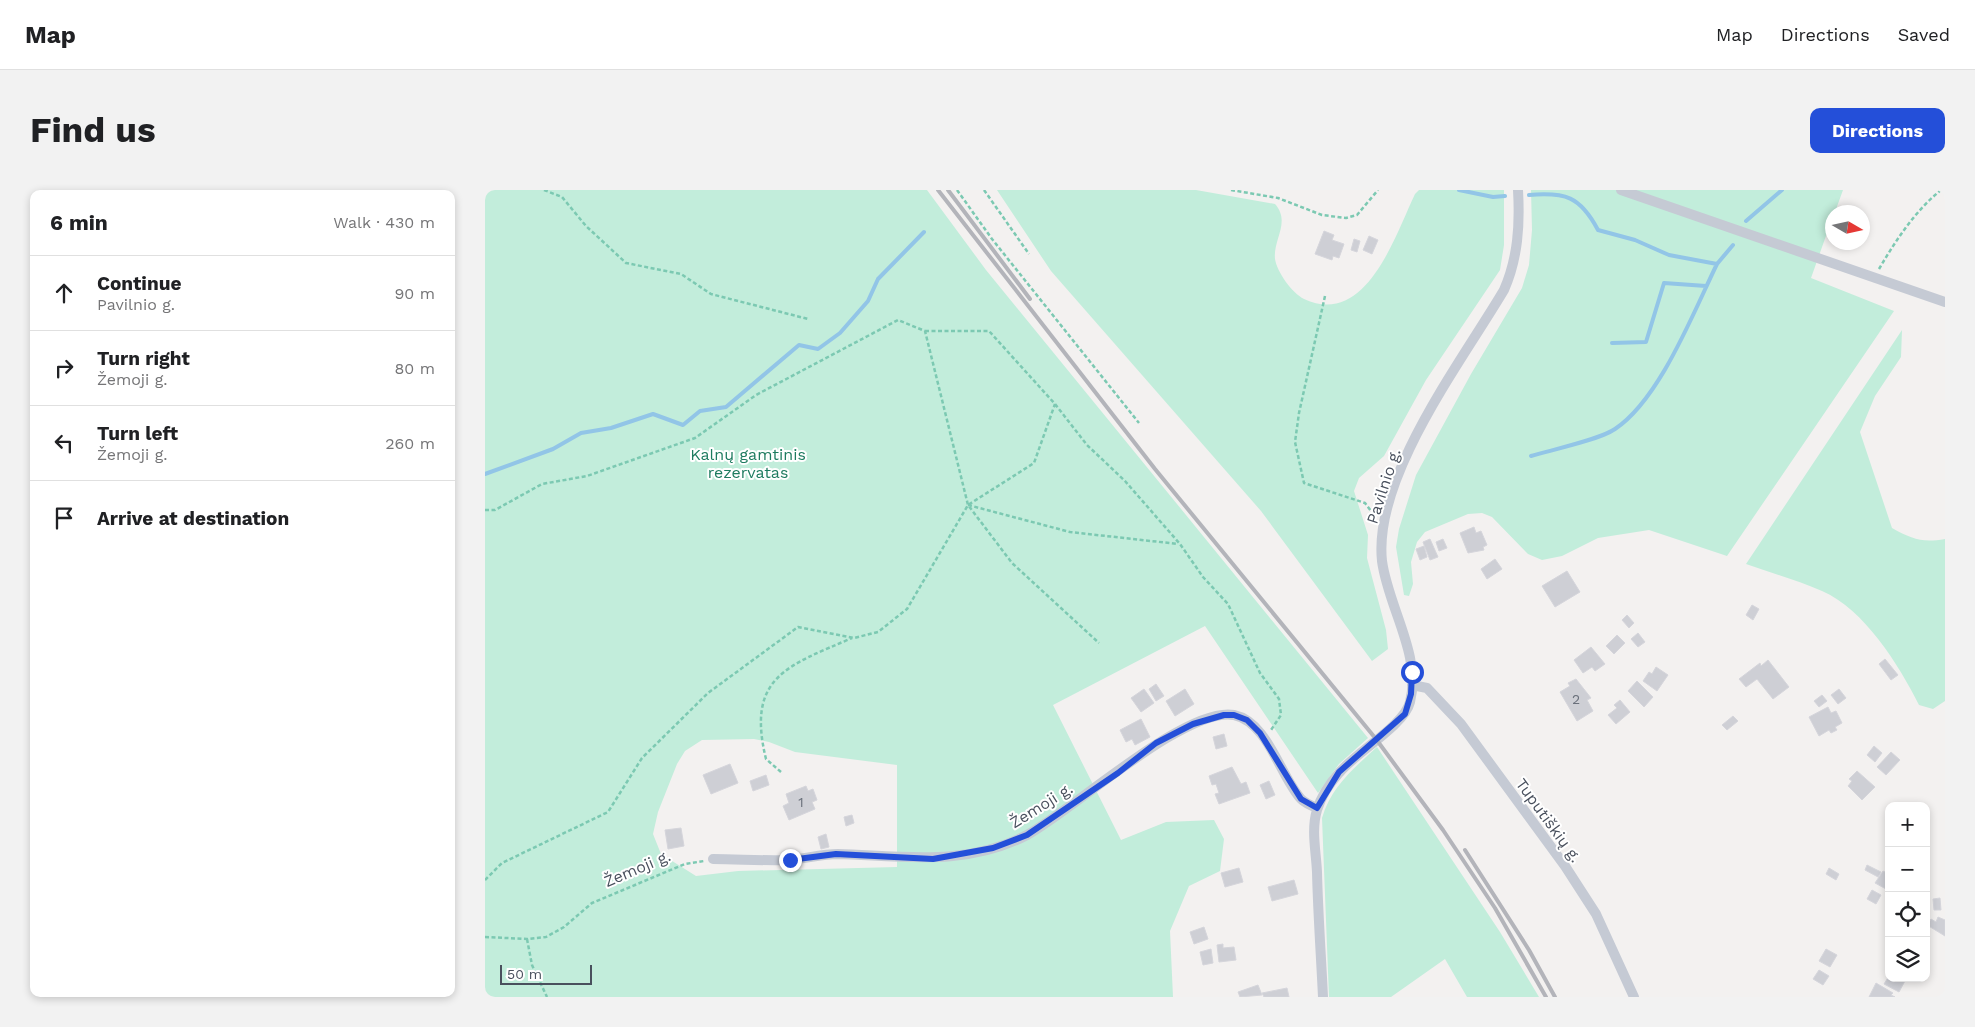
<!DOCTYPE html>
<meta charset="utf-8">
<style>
body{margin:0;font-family:"Work Sans",sans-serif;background:#f2f2f2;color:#202124}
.controls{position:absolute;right:15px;bottom:15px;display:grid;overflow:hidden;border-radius:10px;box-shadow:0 2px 8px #0003}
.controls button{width:45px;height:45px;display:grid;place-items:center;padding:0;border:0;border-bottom:1px solid #e0e0e0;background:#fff;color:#202124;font:25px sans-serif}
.compass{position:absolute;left:1340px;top:15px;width:45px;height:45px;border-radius:50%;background:#fff;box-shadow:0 2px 8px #0003;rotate:99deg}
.scale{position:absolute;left:15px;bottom:12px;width:92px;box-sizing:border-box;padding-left:5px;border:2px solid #49505d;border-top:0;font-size:14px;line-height:18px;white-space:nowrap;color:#49505d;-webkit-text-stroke:4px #fff;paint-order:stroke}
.stop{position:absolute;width:15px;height:15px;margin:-11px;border:4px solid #244fd9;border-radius:50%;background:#fff}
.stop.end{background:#244fd9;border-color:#fff;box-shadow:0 1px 5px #0008}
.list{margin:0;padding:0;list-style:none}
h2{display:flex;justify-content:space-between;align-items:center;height:65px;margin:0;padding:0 20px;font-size:21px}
h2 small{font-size:16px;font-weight:400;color:#757577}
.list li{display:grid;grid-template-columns:32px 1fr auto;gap:15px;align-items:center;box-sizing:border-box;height:75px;padding:0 20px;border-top:1px solid #e0e0e0}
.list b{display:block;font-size:19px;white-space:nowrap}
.list p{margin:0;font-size:16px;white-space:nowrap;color:#757577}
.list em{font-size:16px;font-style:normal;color:#757577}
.icon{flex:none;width:28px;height:28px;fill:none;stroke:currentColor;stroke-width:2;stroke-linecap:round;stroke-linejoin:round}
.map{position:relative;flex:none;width:1460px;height:807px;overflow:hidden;border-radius:10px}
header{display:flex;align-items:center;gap:30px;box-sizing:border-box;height:70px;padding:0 25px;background:#fff;border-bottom:1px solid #e0e0e0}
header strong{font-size:24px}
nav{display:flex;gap:28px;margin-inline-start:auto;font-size:18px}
.intro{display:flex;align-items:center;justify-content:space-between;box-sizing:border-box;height:120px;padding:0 30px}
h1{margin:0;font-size:35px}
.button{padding:12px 22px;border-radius:10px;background:#244fd9;color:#fff;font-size:18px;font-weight:700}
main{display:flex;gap:30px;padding:0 30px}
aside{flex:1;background:#fff;border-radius:10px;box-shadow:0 2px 8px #0003}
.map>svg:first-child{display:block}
.green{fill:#c2eddb;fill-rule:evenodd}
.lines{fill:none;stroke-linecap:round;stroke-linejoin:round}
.stream{stroke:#92c5e7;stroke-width:4}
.building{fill:#cecfd5;stroke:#d5d5db}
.path{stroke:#7cc9b2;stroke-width:2.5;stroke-dasharray:4 2.5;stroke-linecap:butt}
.street{stroke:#c5cad4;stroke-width:10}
.rail{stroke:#b3b4ba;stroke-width:4}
.route{stroke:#244fd9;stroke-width:6}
.labels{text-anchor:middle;stroke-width:4;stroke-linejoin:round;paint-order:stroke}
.number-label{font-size:14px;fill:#6a707b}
.park-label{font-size:16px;fill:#1d7b5f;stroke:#fff}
.street-label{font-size:16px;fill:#49505d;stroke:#fff}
</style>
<header>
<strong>Map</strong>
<nav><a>Map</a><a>Directions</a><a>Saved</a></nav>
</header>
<div class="intro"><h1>Find us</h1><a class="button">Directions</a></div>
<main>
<aside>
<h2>6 min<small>Walk · 430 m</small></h2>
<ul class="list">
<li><svg class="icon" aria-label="ahead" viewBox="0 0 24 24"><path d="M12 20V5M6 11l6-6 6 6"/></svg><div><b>Continue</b><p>Pavilnio g.</p></div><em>90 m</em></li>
<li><svg class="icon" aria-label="right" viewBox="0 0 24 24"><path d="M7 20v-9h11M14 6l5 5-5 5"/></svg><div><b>Turn right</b><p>Žemoji g.</p></div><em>80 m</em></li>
<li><svg class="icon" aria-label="left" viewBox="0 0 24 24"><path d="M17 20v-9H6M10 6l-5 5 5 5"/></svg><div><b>Turn left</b><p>Žemoji g.</p></div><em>260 m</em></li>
<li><svg class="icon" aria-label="arrive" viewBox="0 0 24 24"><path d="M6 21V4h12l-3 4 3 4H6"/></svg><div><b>Arrive at destination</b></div></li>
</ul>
</aside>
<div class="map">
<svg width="1460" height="807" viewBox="0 0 1460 807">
<rect width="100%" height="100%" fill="#f3f1f0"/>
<path class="green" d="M0,0H442L501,80L883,548L854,574L833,603L720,436L568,515L636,650L681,632L729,630L739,649L735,681L704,696L685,741L688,807H0ZM269,549L284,552L310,562L412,575V677L253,681L211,686L176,664L168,644L173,622L192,574L200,561L217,550Z
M512,0H711L790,14C806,32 788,49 790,69C792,82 807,103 819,109C881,138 910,46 930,4L934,0H1019V55L1015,80L941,190L899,266L874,288L869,301L883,345L882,368L901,440L903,459L887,471L776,321L566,81Z
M1046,0H1358L1350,22H1348L1347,29L1326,88L1409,121L1242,366L1164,340L1113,348L1077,366L1057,370L1043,364L1007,327L997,323L983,324L940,342L932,352L926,372L928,394L924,406L919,405L911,357L914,339L931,285L986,184L1037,98L1044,75L1047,40Z
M1417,140L1416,167L1390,206L1375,242L1407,338C1427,349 1437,353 1460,349V511L1448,519L1434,515C1414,475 1379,419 1337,401C1312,390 1286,383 1261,374Z
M892,557L1015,742L1054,807H982L960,769L906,807H844L837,628C846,597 869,578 892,557Z"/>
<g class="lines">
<path class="stream" d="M974,0L1008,7L1020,6
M1044,5C1080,2 1095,6 1113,40L1150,50L1184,65L1232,74L1248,55
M1261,31L1297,0
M1127,153L1161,152L1179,93L1221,96
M1046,266C1066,260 1114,250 1130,239C1175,209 1208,123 1232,74
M0,284L68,259L96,243L126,238L168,224L198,235L215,221L241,217L314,155L333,159L355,143L383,111L393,89L439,42"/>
</g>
<path class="building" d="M839,41L849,45L847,50L859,54L854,68L848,66L847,70L830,64Z
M884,46L893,50L887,64L878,60Z
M869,49L875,51L872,62L866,60Z
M989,337L991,343L996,341L1002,355L998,357L999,360L983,363L975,343Z
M945,349L953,367L945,370L938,352Z
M958,349L962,358L954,361L951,352Z
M939,356L942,367L935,370L931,359Z
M1010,369L1017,379L1002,389L996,379Z
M1082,381L1095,402L1070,417L1057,396Z
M1267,415L1274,419L1268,430L1261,425Z
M1142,425L1149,433L1144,438L1137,430Z
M1153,443L1160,452L1153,457L1146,449Z
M1132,445L1140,453L1129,464L1121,456Z
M1106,457L1120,474L1110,481L1107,477L1098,483L1089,470Z
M1400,469L1413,485L1406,490L1394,474Z
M1283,470L1304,497L1288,509L1272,489L1261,497L1254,489L1275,473L1276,476Z
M1171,477L1183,485L1172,501L1158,491L1164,482L1167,484Z
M1091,489L1106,508L1102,510L1108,521L1092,531L1075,502L1085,496L1083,493Z
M1152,491L1168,507L1159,517L1143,501Z
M671,494L679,506L671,511L664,499Z
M659,499L669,513L656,522L646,508Z
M700,499L709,514L690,526L681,511Z
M1354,499L1361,508L1353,514L1346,505Z
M1337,505L1342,511L1334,517L1329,511Z
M1135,510L1145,522L1131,534L1123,525L1132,518L1129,515Z
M1343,517L1346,523L1351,521L1357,533L1350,537L1352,540L1346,543L1344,540L1334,546L1324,527Z
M1248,526L1253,531L1242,540L1237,535Z
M656,529L665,547L650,555L647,549L641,552L635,540Z
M739,544L742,556L731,559L728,547Z
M1389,556L1397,563L1390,572L1382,565Z
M1406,562L1415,570L1401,585L1392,577Z
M245,574L253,593L226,604L218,585Z
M747,577L756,594L761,592L765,603L734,614L730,604L734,603L731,594L727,595L724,586Z
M1372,581L1390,597L1377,610L1363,596L1367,591L1364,589Z
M281,585L284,595L268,601L265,591Z
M784,591L790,605L781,609L775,595Z
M321,596L323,601L328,599L332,610L327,612L330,619L304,630L298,616L304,613L301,604Z
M367,625L369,633L361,636L359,627Z
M196,638L199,656L183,659L180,640Z
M341,644L344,657L336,659L333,647Z
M1382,675L1396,682L1393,687L1380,680Z
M754,678L758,692L740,697L736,683Z
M1344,678L1354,684L1351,690L1341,684Z
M1398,681L1404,684V694L1401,699L1390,693Z
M809,690L813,704L787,711L783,697Z
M1387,700L1396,705L1391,714L1382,709Z
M1455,708L1456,720H1449L1448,709Z
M1453,727L1460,730V746L1442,735L1446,729L1451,732Z
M719,737L723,749L709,754L705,742Z
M738,754V758L749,757L751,770L734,772L732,755Z
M726,759L728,773L718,775L715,762Z
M1341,759L1352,765L1345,777L1334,771Z
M1334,780L1344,786L1338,795L1328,789Z
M1404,786V788L1421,789L1414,802L1399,794Z
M1391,793L1408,803L1406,805L1410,807H1384Z
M773,795L777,805L755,807L753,802Z
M802,798L804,807H779L777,803Z"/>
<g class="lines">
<path class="path" d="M59,0L77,7L101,36L141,73L196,84L226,104L323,129
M472,0L507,49L654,233
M499,0L544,64
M746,0L793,8L837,25L861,28L872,25L893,0
M1394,79C1411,50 1430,21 1456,0
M840,106L814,223L810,252L819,293L880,313L889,325
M440,141H504L570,214L602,255L640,291L695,354L718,387L743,414L775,483L794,509L796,525L786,540
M483,315L585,342L693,354
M0,320H10L57,294L102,286L210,248L271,205L413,130L440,141L483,315L527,373L614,453
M296,582L281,569C261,487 302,476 367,448
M0,690L17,673L123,622L157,568L223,503L313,437L369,448L393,442L422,419L483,315L549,273L570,214
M0,747L42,749L61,747L79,737L107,713L200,674L219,671
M42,749L47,775L62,807"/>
<path class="street" d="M1136,0L1460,112
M927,495L942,498L976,534L1080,676L1111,724L1149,807
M228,669C253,669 279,671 304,670C320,669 336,664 353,664C418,666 481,677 542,645C588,620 701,516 749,525C783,532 795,586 816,609C820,613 827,616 832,618
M838,807C836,765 833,724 832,682C831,661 826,640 832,620C836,607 845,593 854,583C871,562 919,536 925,512C937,465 903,417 897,371C888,287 977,171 1019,100C1033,68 1035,35 1033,0"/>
<path class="rail" d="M453,0L670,279L891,549L958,640L1010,718L1061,807
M463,0L545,109
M980,660L1044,760L1070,807"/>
</g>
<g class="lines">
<path class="route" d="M305,670L351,664L448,669L508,658L542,645L633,583L671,553L708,534L739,525H749L762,530L775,543L816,609L832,618L854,582L920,524L926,504L927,482"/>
</g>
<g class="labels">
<g class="number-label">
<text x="1091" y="514">2</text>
<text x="316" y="617">1</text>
</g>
<g class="park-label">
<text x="263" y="270">Kalnų gamtinis<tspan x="263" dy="18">rezervatas</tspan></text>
</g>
<g class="street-label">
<text transform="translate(898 296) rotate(-72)" y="6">Pavilnio g.</text>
<text transform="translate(556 615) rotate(-32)" y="6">Žemoji g.</text>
<text transform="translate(1064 630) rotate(54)" y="6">Tuputiškių g.</text>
<text transform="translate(152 678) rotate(-23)" y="6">Žemoji g.</text>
</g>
</g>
</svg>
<div class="controls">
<button>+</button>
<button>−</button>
<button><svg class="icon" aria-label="locate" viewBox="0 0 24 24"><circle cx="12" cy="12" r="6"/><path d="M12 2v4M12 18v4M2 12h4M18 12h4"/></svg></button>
<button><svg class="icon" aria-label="layers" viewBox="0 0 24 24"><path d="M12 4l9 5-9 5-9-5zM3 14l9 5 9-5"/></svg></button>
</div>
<svg class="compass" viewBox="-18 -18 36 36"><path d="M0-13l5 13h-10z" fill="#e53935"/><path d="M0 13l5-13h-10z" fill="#757577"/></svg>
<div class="scale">50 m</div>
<div class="stop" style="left:927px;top:482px"></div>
<div class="stop end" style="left:305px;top:670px"></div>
</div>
</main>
